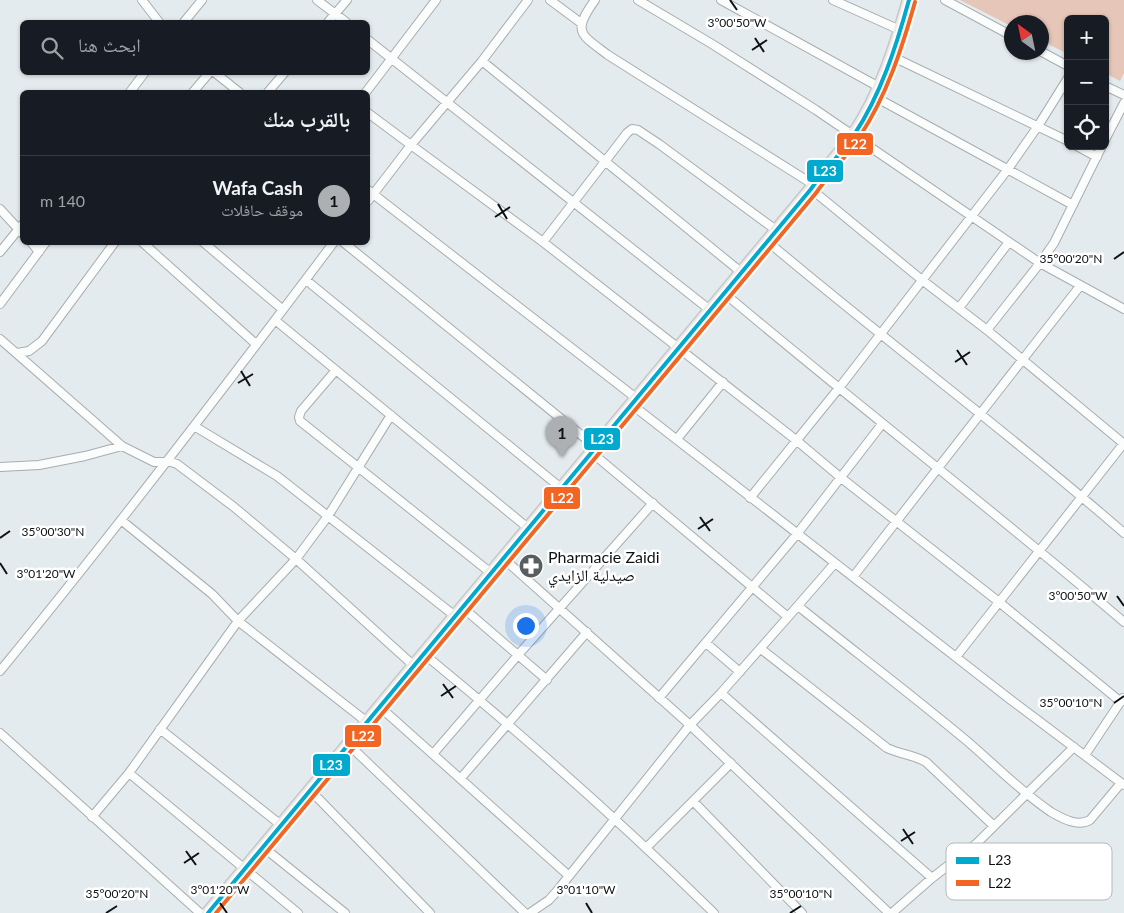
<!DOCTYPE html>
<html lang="ar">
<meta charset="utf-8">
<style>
body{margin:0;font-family:Lato,"Noto Naskh Arabic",sans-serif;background:#20242c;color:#f1f3f6;direction:rtl}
.controls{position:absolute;right:15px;top:15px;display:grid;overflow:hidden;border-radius:8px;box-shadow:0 1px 4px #0004}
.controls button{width:45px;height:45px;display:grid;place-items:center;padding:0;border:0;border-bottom:1px solid #363941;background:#171b24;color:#f1f3f6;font:25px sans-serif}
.compass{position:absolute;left:1004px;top:15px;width:45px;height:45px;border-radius:50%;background:#171b24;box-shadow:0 1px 4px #0004;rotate:327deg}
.you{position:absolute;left:525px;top:625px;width:18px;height:18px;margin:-12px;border:4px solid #fff;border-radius:50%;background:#1a73e8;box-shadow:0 0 0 8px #1a73e833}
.badge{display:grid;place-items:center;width:32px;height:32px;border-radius:50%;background:#acb0b2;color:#111;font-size:16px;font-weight:700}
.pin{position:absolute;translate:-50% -41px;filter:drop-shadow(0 1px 2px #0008)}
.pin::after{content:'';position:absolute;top:26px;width:18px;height:15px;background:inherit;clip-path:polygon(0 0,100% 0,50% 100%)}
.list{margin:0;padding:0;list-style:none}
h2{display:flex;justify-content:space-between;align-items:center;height:65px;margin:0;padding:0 20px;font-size:21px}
h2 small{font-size:16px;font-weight:400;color:#9ea1a6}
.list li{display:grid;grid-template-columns:32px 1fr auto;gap:15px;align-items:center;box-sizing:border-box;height:90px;padding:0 20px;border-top:1px solid #363941}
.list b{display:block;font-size:19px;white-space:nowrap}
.list p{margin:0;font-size:16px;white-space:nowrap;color:#9ea1a6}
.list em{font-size:16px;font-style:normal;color:#9ea1a6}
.icon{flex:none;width:28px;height:28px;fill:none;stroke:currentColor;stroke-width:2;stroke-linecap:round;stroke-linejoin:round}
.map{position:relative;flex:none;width:1124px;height:913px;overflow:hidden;direction:ltr}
.search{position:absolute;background:#171b24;box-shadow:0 1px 4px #0004;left:20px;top:20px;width:350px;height:55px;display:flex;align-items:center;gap:12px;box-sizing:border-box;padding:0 18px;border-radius:8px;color:#9ea1a6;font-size:19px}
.panel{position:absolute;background:#171b24;box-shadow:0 1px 4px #0004;left:20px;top:90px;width:350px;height:155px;border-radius:8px;direction:rtl}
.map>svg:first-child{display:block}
.grass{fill:#e6c6b8}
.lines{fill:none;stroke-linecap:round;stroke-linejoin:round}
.street-casing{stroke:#a8adaf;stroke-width:10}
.primary-casing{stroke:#c5c8ca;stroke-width:15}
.street{stroke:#fbfcfc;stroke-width:8}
.primary{stroke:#efeae8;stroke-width:12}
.bus-1-casing{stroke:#fff;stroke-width:8}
.bus-2-casing{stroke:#fff;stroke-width:8}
.bus-1{stroke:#00a9ce;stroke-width:4}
.bus-2{stroke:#f26522;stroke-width:4}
.ticks{fill:none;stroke:#0d1214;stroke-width:2}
.labels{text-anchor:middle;stroke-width:5;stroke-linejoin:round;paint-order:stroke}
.poi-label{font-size:16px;fill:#0d1214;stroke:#fff;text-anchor:start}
.key{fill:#fff;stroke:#b6b8b8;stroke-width:1}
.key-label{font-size:14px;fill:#0d1214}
.ticks-label{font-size:12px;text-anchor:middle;fill:#0d1214;stroke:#fff;stroke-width:5;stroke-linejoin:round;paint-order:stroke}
.line-badge{stroke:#fff;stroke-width:2}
.badge-label{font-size:14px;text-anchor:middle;font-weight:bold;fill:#fff}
</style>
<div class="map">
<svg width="1124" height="913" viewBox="0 0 1124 913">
<rect width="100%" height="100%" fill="#e4ebee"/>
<path class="grass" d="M960,0H1124V73L1120,81L1105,73V19H1068V54L1042,41V22H1012L1011,26Z"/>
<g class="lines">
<defs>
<path id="street" d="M142,0L159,22
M317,0L346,22
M550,0L581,23
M595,0C572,32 580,34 608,55L814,185
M638,0L712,44L816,110L1040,263L1124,309
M721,0L879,87
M833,0L900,30
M945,0L1012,36
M184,22L202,0
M328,22L347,0
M368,40L710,310
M1042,52L1068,66
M891,56L1068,141
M482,61L741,272
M214,72L239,92
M1105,86L1124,95
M130,92L145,72
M193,92L210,72
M268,92L285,72
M366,92L436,0
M875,97L1073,205
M368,113L411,145L482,61L528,0
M1105,140L1124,103
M1077,146L1097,157
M811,189L922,280L987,330L1124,444
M368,190L636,398
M368,201L411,145L543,242
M0,209L22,233
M776,230L659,144L638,130L632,129L627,133L543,242L796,440L840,477L999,602L1121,702
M767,241C884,340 1008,432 1124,533
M31,242L39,252
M142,242L256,344
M203,242L282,309
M343,242L596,447
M0,252L22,225
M306,280L561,488
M724,293C856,404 993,510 1124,622
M0,304L46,242
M959,308L1009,242
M275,320L528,528
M987,330L1040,263L1054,243L1102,146
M0,339L122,446L154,462H171L177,464L234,507L296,559L413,665
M17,353L29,351L42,341L115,242
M336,370L301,411L299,417L300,421L491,573
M631,404L1011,700L1124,785
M194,426L277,476L455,616
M677,439L723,382
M0,467L39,465L85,456L122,446
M750,498L839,388L1008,169L1038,126L1068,78
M121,520L212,594L238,621L367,722
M504,559L690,725L889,913
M853,577L1080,286
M798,606C854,651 912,695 967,741C995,765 1021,792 1051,812C1063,819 1078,827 1090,820L1121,783
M462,607L547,680
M788,617L835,563
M706,643L740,672
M761,649L887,748C899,754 914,755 926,762L994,826
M424,654C524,736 621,822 714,913
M956,657L1124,443
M0,671C115,531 225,387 334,242
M721,693L932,878
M659,698L797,534L882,424
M380,707L568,875
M160,729L281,825
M0,733L200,913
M348,744L525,913
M433,754L518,655L653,503
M1085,755L1123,698
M129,773L238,621L296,559L328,516L391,415
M461,778L587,632
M310,790L430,913
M693,801L802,913
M92,817L129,773L298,913
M263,847L345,913
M647,847L731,763
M530,913L549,900L557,891L690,725L721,693L788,617L591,452
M892,913L932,878L976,844L1074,747"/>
<path id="primary" d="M208,913L811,189C824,170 841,153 854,134C881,94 896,46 909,0"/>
</defs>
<use href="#street" class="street-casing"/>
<use href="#primary" class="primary-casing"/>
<use href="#street" class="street"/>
<use href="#primary" class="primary"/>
<defs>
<path id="bus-1" d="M208,913L811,189C824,170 841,154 854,135C881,94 896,47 909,0"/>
<path id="bus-2" d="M216,913L816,193C830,173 847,156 860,136C887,95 902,48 915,2"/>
</defs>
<use href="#bus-1" class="bus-1-casing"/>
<use href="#bus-2" class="bus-2-casing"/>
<use href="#bus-1" class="bus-1"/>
<use href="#bus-2" class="bus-2"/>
</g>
<path class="ticks" d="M730,0L737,10M755,38L764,52M752,50L767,40M498,204L507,219M495,217L510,207M1114,259L1124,252M957,350L967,365M955,362L970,352M241,371L250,386M238,383L253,374M700,517L710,531M698,529L713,519M0,538L10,531M0,563L7,574M1117,596L1124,606M443,684L453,698M441,696L456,686M1114,703L1124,696M903,829L913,844M901,841L915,832M186,851L196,865M184,863L199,853M220,903L227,913M586,903L592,913M106,913L117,906M790,913L801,906"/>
<defs>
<symbol id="pharmacy-disc" viewBox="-11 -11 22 22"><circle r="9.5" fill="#585e60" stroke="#fff"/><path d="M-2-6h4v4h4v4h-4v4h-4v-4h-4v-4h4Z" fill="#fff"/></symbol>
</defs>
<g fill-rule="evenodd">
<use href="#pharmacy-disc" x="517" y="552" width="28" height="28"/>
</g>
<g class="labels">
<g class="poi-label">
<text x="548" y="563">Pharmacie Zaidi<tspan x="548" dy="18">صيدلية الزايدي</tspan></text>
</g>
</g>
<rect x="946" y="843" width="166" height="57" rx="8" class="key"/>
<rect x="956" y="857" width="23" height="7" fill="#00a9ce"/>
<rect x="956" y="880" width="23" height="6" fill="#f26522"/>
<g class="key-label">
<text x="988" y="865">L23</text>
<text x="988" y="888">L22</text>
</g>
<g class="ticks-label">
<text x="737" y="27">3°00'50"W</text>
<text x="1071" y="263">35°00'20"N</text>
<text x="53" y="536">35°00'30"N</text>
<text x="46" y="578">3°01'20"W</text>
<text x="1078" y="600">3°00'50"W</text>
<text x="1071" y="707">35°00'10"N</text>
<text x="220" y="894">3°01'20"W</text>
<text x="586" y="894">3°01'10"W</text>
<text x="117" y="898">35°00'20"N</text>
<text x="801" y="898">35°00'10"N</text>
</g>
<g class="line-badge">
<rect x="836" y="132" width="38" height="24" rx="5" fill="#f26522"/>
<rect x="806" y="159" width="38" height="24" rx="5" fill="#00a9ce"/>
<rect x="583" y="427" width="38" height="24" rx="5" fill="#00a9ce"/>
<rect x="543" y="486" width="38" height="24" rx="5" fill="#f26522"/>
<rect x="344" y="724" width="38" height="24" rx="5" fill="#f26522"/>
<rect x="312" y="753" width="39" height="24" rx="5" fill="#00a9ce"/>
</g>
<g class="badge-label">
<text x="855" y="149">L22</text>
<text x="825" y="176">L23</text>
<text x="602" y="444">L23</text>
<text x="562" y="503">L22</text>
<text x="363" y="741">L22</text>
<text x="331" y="770">L23</text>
</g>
</svg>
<div class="controls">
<button>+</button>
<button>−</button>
<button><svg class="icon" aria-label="locate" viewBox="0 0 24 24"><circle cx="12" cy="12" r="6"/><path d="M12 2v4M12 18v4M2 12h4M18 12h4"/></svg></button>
</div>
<svg class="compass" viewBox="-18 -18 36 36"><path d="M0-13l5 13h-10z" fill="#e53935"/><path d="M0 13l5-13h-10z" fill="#9ea1a6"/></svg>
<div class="you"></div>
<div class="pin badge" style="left:562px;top:457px">1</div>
<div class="search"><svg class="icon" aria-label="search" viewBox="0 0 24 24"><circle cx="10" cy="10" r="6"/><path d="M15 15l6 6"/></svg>ابحث هنا</div>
<section class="panel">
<h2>بالقرب منك<small></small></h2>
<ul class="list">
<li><span class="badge">1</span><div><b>Wafa Cash</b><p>موقف حافلات</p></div><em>140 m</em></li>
</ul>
</section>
</div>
